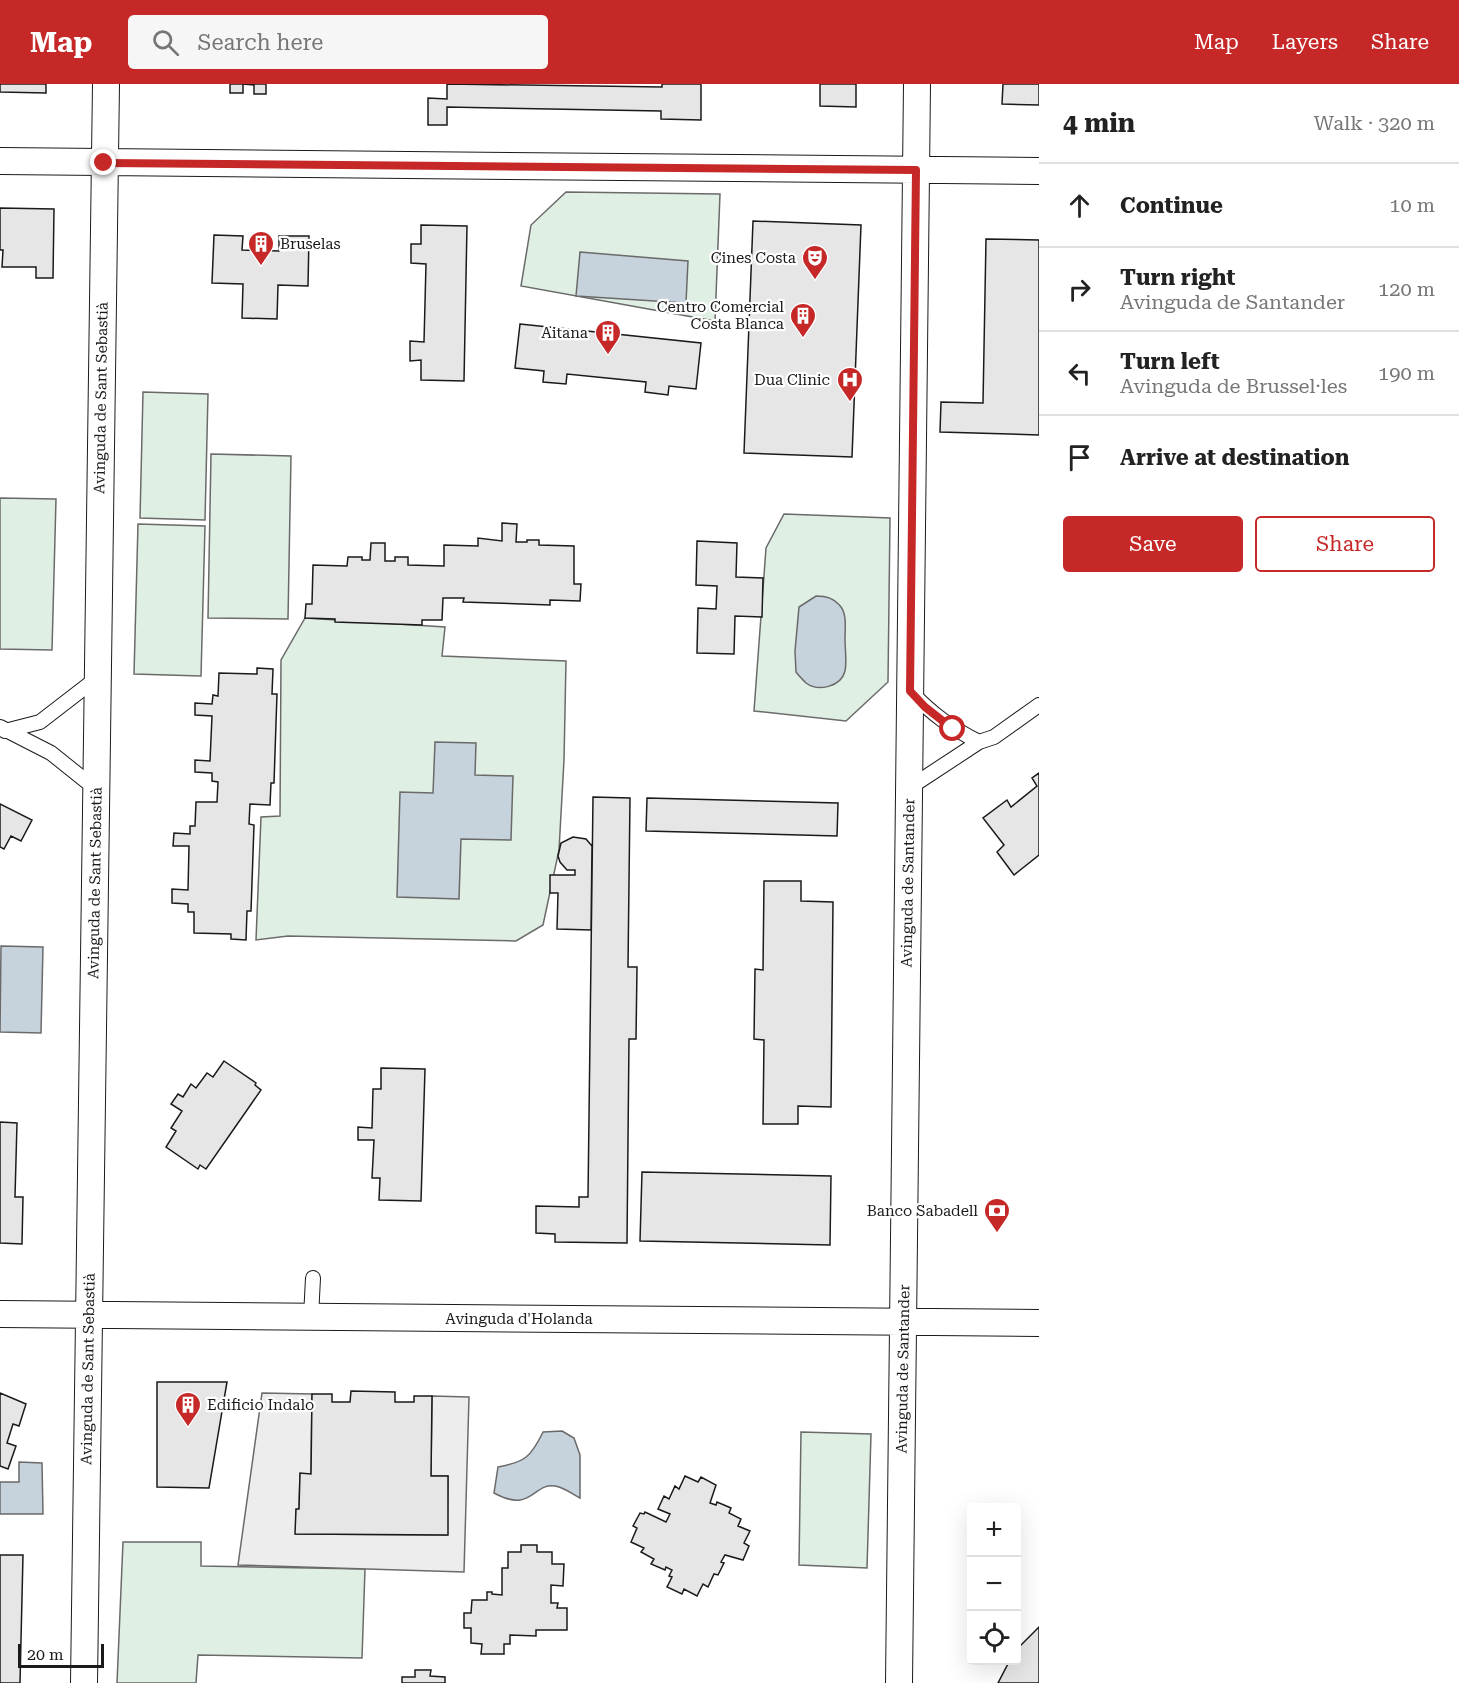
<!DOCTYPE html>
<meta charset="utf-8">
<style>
body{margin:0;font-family:"Roboto Serif",serif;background:#f6f6f6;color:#222}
.controls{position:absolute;right:18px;bottom:18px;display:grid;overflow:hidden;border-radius:6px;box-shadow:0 6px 24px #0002}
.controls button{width:54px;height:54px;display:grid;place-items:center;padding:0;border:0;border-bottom:2px solid #e0e0e0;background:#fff;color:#222;font:30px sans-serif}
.scale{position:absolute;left:18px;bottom:15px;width:86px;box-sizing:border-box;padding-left:6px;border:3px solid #1a1a1a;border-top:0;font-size:16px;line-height:21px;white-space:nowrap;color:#1a1a1a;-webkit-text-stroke:4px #fff;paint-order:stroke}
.stop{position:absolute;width:18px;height:18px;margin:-14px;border:4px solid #c62828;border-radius:50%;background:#fff}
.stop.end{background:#c62828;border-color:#fff;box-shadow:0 2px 6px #0008}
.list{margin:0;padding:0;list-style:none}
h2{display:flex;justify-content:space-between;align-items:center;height:78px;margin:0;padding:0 24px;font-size:26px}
h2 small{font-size:20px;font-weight:400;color:#767676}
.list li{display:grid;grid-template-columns:39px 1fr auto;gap:18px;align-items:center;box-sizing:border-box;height:84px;padding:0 24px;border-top:2px solid #e0e0e0}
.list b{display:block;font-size:22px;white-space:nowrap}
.list p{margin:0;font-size:20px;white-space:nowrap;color:#767676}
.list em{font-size:20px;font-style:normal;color:#767676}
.actions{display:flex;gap:12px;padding:18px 24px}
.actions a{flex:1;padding:14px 0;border:2px solid #c62828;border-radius:6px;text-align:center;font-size:21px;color:#c62828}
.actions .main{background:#c62828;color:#fff}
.icon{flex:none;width:33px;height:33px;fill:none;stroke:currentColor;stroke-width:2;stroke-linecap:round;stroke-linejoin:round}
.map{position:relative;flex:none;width:1039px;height:1599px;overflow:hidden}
header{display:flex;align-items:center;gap:36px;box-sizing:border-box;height:84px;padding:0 30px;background:#c62828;color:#fff}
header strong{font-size:28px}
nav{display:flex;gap:33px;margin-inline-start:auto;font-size:21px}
.search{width:420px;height:54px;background:#f6f6f6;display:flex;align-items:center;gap:15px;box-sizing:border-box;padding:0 21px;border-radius:6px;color:#767676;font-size:22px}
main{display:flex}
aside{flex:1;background:#fff}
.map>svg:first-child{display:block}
.green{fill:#e0efe3;stroke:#6a6a6a;stroke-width:1.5}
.parking{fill:#ededed;stroke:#6a6a6a;stroke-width:1.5}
.water{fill:#c6d2dc;stroke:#6a6a6a;stroke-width:1.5}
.building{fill:#e6e6e6;stroke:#1a1a1a;stroke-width:1.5}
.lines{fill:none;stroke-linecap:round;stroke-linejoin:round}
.service-casing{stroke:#1a1a1a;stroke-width:16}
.minor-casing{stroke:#1a1a1a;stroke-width:28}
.service{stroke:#fff;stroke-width:14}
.minor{stroke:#fff;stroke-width:26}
.route{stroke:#c62828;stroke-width:8}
.labels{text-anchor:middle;stroke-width:4.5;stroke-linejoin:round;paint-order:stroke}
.poi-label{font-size:15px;fill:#1a1a1a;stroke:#fff;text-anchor:end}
.street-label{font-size:15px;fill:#1a1a1a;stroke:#fff}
</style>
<header>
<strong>Map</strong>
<div class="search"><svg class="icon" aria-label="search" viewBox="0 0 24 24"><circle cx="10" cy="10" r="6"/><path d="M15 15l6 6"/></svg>Search here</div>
<nav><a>Map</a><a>Layers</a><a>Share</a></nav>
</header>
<main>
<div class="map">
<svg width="1039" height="1599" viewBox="0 0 1039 1599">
<rect width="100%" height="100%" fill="#fff"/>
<path class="green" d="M566,108L720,110L715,237L521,202L531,141Z
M143,308L208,310L205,436L140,434Z
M211,370L291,372L288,535L208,534Z
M0,414L56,415L52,566L0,565Z
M784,430L890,434L888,598L846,637L754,627L766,464Z
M138,440L205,442L201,592L134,590Z
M305,534L445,543L442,572L566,577L564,676L559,766L543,841L516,857L288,852L256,856L261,733L280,732L281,576Z
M801,1348L871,1350L867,1484L799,1481Z
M123,1458H201V1482L365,1485L362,1574L198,1571L196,1599H117Z"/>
<path class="parking" d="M262,1309L312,1310L311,1390H300L299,1425L296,1426V1450L447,1451L448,1392H431L432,1312L469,1313L464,1488L238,1481Z"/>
<path class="water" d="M580,168L688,177L686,219L576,212Z
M816,512C826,512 834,514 841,523C847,531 845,545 845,555C845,565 847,578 845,587C841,603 818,608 806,599C803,596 799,592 796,588L795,567L799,523Z
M435,658L476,659L475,691L513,692L511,756L461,755L459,815L397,813L400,708L433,709Z
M1,862L43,863L41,949L0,948Z
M562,1347L574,1354L580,1371V1414C574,1411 566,1405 559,1403C532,1395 535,1431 494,1409L498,1383C525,1378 531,1373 543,1348Z
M19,1378L42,1379L43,1430H0V1398H19Z"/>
<path class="building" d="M0,0H46V9L0,8Z
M230,0H266V10H254V1L243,0V9H230Z
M447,0L662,3V0H701V36L661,35V27L447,23V41H428V14L447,15Z
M820,0H856V23L820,22Z
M1003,0H1039V21L1002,20Z
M0,124L54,125L53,194H36V183H2L3,166H0Z
M753,137L861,141L852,373L744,369Z
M421,141L467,142L464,297L421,296V276L410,277V257L424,258L426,180L411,179V160H421Z
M214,151L243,152L242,166L279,167V152H309L308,202L278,201L277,235L242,234L243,200L212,199Z
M986,155L1039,156V351L940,348L941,318L983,319Z
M520,240L701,259L696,305L669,302L668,311L645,308L646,298L567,290L566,300L543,298L544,287L515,284Z
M502,439L517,440L516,458H527V456H539V461L574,462V500H581L580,517L550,516V521L463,518L464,514H443L442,536H422V541L335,538V535L305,534L306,520H312L313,481L347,482L348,473H362V476H370L371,459H385V477H395V473H408V481L444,482V461L478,462V454L502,457Z
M697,457L737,459L736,493L763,494L762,533L735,532L734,570L697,569L698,524L716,525L717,502L696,501Z
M257,584L273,585L272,610H277L274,699H271L270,721L250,720L249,740L254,741L251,827H247L246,856L231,855V850L194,849V828H188V820L172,819V805L188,806L189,762H173L174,749L190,750V742H195L196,718H217L218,698L212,697V689L195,688V676L210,677L212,632L195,631V619L212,620L213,611L218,612L219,589L257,590Z
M1039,689V771L1014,791L997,768L1004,761L983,734L1007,716L1011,723L1037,702L1032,694Z
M593,713L630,714L628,883H637L636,955H629L627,1159L555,1158V1150L536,1149V1122L579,1123V1113H588Z
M647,714L838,719L837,752L646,747Z
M0,720L32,736L21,757L11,752L4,765L0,763Z
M573,753L586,755L592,762L591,846L557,845L558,809H550V791H575V786H567L560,778L558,772L561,759Z
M764,797H801V817L833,818L831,1023L798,1022V1040H763L764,956L754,955L755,885L763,886Z
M224,977L256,999L255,1001L261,1006L206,1085L200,1081L198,1085L166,1063L176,1047L171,1044L182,1027L171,1020L178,1010L183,1013L191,1000L196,1004L207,989L213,993Z
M381,984L425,985L421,1117L379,1116L380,1094H372L374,1056H358V1043L372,1044L373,1005H381Z
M0,1038L17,1039L15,1113H23L22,1160L0,1159Z
M642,1088L831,1092L830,1161L640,1157Z
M157,1298H227L209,1404L157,1403Z
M351,1307L395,1308V1318H414V1312H432L431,1392H448V1451L295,1450L296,1425H299L300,1389L311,1390L312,1310H332V1318H350Z
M0,1309L26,1320L19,1342L13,1340L7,1359L16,1362L8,1385L0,1382Z
M685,1392L698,1398L701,1393L716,1401L710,1419L716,1421L717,1418L731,1424L729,1429L741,1435L738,1442L750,1447L744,1459L749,1462L743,1476L725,1471L721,1478L724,1479L718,1491L714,1490L708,1503L703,1500L697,1512L684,1505L682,1510L667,1503L672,1493L669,1492L672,1486L666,1483L665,1486L651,1480L654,1475L641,1468L644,1464L631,1458L637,1444L633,1442L640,1429L644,1430L645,1428L666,1438L670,1430L658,1425L664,1412L669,1415L675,1402L679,1405Z
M521,1461H537V1468H552V1480H564L563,1502L551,1501V1519H558L557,1524H567V1546H536V1552L510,1551V1560H504V1570H481L482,1560L471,1559V1544H464V1529H471L472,1516H487V1508H492V1510L502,1511V1484H508V1468H521Z
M0,1471H23L20,1599H0Z
M1039,1543V1599H998L1010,1576H1016V1566Z
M415,1586H431L430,1592L445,1593V1599H402V1593H415Z"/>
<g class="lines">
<defs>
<path id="service" d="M910,607C932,630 951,644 979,658L994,653L1039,621
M0,643L51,669L96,705
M5,647L40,638L97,594
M909,704L979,658
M311,1233L313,1194"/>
<path id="minor" d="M0,77L1039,87
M0,1230L1039,1239
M84,1599L106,0
M899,1599L917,0"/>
</defs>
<use href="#service" class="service-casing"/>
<use href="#minor" class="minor-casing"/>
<use href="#service" class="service"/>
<use href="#minor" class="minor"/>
</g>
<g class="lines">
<path class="route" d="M104,79L916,86L910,607L925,623L953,645"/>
</g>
<defs>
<symbol id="building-pin" viewBox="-11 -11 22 30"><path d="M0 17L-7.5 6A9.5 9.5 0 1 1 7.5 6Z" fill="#c62828" stroke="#fff"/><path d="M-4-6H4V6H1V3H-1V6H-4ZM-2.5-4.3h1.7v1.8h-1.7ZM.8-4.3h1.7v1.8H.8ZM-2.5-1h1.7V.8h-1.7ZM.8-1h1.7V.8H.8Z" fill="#fff"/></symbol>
<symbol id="theatre-pin" viewBox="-11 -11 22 30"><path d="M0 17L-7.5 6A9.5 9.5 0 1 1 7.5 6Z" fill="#c62828" stroke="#fff"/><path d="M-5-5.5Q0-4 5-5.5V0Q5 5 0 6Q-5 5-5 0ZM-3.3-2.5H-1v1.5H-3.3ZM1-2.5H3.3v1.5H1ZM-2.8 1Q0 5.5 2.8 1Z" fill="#fff"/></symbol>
<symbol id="hospital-pin" viewBox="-11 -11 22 30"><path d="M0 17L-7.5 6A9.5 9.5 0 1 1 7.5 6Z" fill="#c62828" stroke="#fff"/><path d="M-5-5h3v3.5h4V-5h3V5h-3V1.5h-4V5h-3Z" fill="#fff"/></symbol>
<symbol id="bank-pin" viewBox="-11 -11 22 30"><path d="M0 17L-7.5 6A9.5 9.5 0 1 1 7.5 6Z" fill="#c62828" stroke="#fff"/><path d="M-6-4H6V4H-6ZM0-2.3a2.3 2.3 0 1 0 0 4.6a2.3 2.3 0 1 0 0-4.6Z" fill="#fff"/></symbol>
</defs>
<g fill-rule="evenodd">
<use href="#building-pin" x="246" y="145" width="30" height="40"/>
<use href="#theatre-pin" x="800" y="159" width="30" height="40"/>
<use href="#building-pin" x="788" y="217" width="30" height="40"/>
<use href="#building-pin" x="593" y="234" width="30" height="40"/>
<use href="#hospital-pin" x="835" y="281" width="30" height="40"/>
<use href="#bank-pin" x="982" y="1112" width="30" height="40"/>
<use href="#building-pin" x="173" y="1306" width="30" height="40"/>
</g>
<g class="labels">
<g class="poi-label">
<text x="280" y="165" text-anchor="start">Bruselas</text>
<text x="796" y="179">Cines Costa</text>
<text x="784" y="228">Centro Comercial<tspan x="784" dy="17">Costa Blanca</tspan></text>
<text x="588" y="254">Aitana</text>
<text x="830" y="301">Dua Clinic</text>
<text x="978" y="1132">Banco Sabadell</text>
<text x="207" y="1326" text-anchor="start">Edificio Indalo</text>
</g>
<g class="street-label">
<text transform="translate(101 314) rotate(-89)" y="5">Avinguda de Sant Sebastià</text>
<text transform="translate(95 799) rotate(-89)" y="5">Avinguda de Sant Sebastià</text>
<text transform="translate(908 799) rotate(-89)" y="5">Avinguda de Santander</text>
<text x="519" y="1240">Avinguda d'Holanda</text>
<text transform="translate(88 1285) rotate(-89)" y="5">Avinguda de Sant Sebastià</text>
<text transform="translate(903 1285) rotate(-89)" y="5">Avinguda de Santander</text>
</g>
</g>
</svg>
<div class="controls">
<button>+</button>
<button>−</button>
<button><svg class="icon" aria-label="locate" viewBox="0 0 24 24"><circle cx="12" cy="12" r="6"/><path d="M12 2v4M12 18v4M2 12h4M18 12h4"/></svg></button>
</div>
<div class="scale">20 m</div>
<div class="stop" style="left:953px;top:645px"></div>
<div class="stop end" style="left:104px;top:79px"></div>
</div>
<aside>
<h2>4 min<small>Walk · 320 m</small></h2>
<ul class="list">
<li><svg class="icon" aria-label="ahead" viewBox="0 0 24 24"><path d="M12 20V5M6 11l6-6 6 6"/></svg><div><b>Continue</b></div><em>10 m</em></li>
<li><svg class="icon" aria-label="right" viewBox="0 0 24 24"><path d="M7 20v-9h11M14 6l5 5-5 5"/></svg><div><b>Turn right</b><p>Avinguda de Santander</p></div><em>120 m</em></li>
<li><svg class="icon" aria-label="left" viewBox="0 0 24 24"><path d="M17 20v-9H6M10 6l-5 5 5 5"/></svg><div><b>Turn left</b><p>Avinguda de Brussel·les</p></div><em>190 m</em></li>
<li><svg class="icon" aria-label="arrive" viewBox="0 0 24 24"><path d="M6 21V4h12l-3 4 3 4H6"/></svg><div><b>Arrive at destination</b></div></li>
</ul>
<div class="actions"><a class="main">Save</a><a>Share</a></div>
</aside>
</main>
